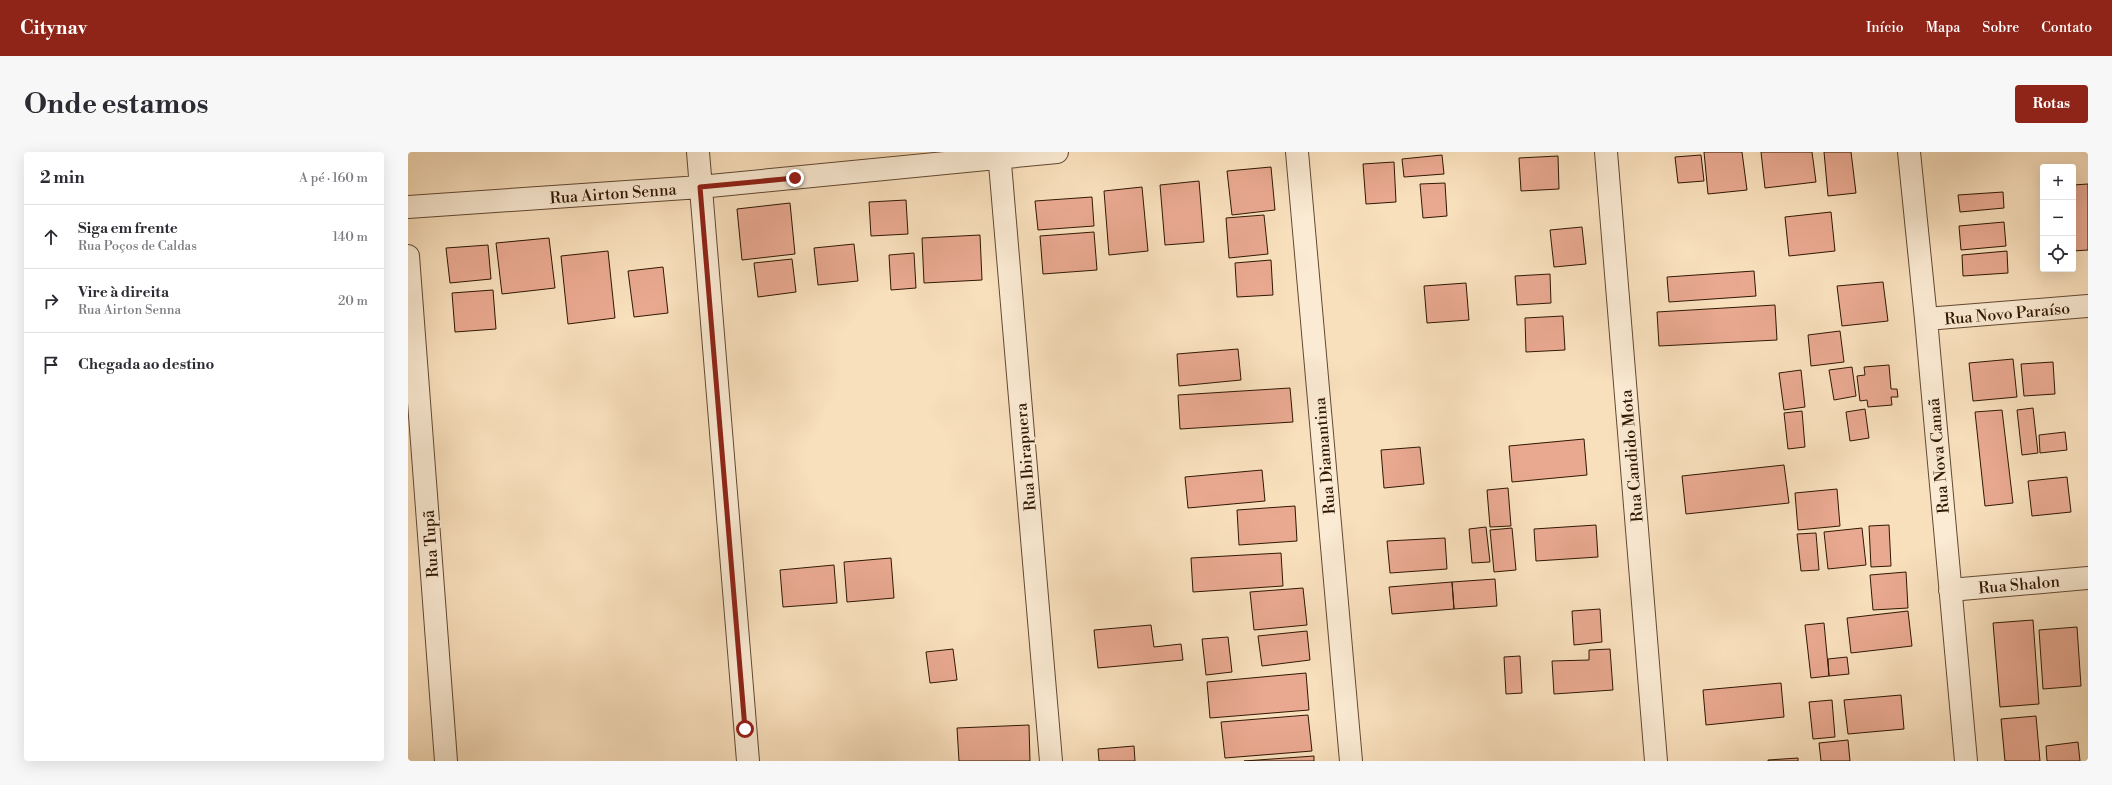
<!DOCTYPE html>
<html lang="pt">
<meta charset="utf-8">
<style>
body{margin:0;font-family:"Libre Bodoni",serif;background:#f7f7f7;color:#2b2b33}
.controls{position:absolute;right:12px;top:12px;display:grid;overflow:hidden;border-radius:4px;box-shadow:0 4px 16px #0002}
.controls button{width:36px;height:36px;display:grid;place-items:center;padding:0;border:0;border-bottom:1px solid #e1e1e2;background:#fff;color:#2b2b33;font:20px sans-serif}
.stop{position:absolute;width:12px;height:12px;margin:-9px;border:3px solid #8f2418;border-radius:50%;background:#fff}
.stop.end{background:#8f2418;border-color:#fff;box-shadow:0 1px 4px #0008}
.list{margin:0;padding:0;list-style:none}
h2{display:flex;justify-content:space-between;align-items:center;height:52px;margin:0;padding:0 16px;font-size:17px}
h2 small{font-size:13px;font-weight:400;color:#7c7c81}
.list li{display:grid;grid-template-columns:26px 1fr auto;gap:12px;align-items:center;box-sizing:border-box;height:64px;padding:0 16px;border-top:1px solid #e1e1e2}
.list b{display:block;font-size:15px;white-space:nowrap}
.list p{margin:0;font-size:13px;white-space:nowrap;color:#7c7c81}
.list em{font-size:13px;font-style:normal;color:#7c7c81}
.icon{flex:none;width:22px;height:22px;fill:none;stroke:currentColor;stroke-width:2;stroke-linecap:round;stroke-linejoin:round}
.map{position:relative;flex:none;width:1680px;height:609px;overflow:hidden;border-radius:4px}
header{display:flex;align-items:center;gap:24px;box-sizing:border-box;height:56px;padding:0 20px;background:#8f2418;color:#fff}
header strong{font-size:19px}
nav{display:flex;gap:22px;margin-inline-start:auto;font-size:14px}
.intro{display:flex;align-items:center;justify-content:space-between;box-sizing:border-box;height:96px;padding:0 24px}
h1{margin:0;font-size:28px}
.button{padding:10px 18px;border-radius:4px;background:#8f2418;color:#fff;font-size:14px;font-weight:700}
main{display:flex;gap:24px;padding:0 24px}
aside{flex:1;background:#fff;border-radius:4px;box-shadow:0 4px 16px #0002}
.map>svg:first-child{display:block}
.building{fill:#e9a991;stroke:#301702}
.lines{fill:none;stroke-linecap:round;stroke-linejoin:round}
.street-casing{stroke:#624931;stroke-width:24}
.street{stroke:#fbebd4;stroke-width:22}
.route{stroke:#8f2418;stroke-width:5}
.labels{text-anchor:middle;stroke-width:3;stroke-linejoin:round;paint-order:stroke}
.street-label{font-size:16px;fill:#301702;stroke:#fbebd4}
</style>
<header>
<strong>Citynav</strong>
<nav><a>Início</a><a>Mapa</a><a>Sobre</a><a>Contato</a></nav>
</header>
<div class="intro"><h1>Onde estamos</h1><a class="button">Rotas</a></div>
<main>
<aside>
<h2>2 min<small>A pé · 160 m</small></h2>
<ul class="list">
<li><svg class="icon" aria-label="ahead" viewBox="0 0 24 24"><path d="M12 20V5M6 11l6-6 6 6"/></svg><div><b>Siga em frente</b><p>Rua Poços de Caldas</p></div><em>140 m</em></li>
<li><svg class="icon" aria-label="right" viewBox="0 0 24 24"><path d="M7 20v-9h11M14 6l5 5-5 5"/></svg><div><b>Vire à direita</b><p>Rua Airton Senna</p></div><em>20 m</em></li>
<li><svg class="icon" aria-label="arrive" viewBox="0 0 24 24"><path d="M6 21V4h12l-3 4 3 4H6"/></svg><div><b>Chegada ao destino</b></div></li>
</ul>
</aside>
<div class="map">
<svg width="1680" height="609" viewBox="0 0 1680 609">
<rect width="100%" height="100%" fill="#f9e0bd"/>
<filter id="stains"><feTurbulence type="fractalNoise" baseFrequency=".005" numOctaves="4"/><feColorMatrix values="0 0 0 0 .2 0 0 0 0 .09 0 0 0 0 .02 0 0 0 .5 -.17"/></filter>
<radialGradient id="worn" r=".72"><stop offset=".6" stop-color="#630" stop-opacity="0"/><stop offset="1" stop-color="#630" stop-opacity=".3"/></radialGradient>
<path class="building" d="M1296,0H1334L1339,38L1300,42Z
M1353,0H1404L1408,30L1357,36Z
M1416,0H1443L1448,41L1420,44Z
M1034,3L1036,22L996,25L994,7Z
M1293,3L1296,29L1270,31L1267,5Z
M1150,4L1151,37L1113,39L1111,6Z
M986,10L988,50L958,52L955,12Z
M863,15L867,58L824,63L819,19Z
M791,29L796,90L757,93L752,33Z
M1037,31L1039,64L1015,66L1012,32Z
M1680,32V98L1665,99V33Z
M734,35L740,99L701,103L696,39Z
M1595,40L1596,56L1552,60L1550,43Z
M684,45L686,74L630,78L627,49Z
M498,48L500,82L463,84L461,50Z
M382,51L387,102L334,108L329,57Z
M1423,60L1427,99L1381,104L1377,65Z
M856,63L860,102L821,106L818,66Z
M1596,70L1598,94L1553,98L1551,74Z
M1174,75L1178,112L1146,115L1142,78Z
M686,80L689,118L635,122L632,84Z
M572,83L574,128L516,131L514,86Z
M141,86L147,136L94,142L88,91Z
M446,92L450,129L410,133L406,96Z
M80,93L83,127L42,131L38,96Z
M200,99L207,166L160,172L153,104Z
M1599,99L1600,121L1555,124L1554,103Z
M506,101L508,136L483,138L481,103Z
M384,107L388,140L350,145L346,111Z
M863,108L865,143L829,145L827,111Z
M255,115L260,161L226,165L220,119Z
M1346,119L1348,144L1261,150L1259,125Z
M1142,122L1143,151L1109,153L1107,124Z
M1475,130L1480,169L1434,174L1429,134Z
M1058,131L1061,168L1019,171L1016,134Z
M85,138L88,177L47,180L44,141Z
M1367,153L1369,188L1251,194L1249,160Z
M1155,164L1157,198L1118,200L1117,166Z
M1432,179L1436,210L1403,214L1400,183Z
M830,197L833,228L771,234L769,202Z
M1605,207L1609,245L1565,249L1561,211Z
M1645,210L1647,242L1616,244L1613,212Z
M1481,213L1483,237H1489L1490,245H1483L1484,253L1460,255L1459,248L1452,249L1449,224L1457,223L1456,215Z
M1444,215L1448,244L1426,248L1421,218Z
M1393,218L1397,255L1376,258L1371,221Z
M882,236L885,270L772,277L770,243Z
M1625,256L1630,301L1614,303L1609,258Z
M1457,257L1461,286L1442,289L1438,260Z
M1594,258L1605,351L1577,354L1567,260Z
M1394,259L1397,295L1380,297L1376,261Z
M1657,280L1659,298L1632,301L1631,283Z
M1176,287L1179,323L1104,330L1101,294Z
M1012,295L1016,332L976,336L973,298Z
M1376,313L1381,351L1278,362L1274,324Z
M854,318L857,349L780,356L777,325Z
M1659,325L1663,360L1624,364L1620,329Z
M1100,336L1103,374L1082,375L1079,338Z
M1429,337L1432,374L1390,378L1387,341Z
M887,354L889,389L831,393L829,358Z
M1188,373L1190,405L1128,409L1126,377Z
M1481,373L1483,414L1463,415L1461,374Z
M1078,375L1082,410L1064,411L1061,377Z
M1104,376L1108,418L1086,420L1082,378Z
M1454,376L1458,413L1420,417L1416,380Z
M1408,381L1411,418L1393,419L1389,382Z
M1037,386L1039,417L982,421L979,389Z
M873,401L875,434L785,440L783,406Z
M483,406L486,446L439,450L436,410Z
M426,413L429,451L375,455L372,418Z
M1498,420L1500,456L1465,458L1462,423Z
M1087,427L1089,454L1046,457L1044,430Z
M1044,430L1046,457L984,462L981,435Z
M895,436L899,473L846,478L842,440Z
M1192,457L1194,490L1166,493L1164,459Z
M1500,459L1504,494L1443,501L1439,466Z
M1625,468L1631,552L1592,555L1585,471Z
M1416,471L1421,524L1403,526L1397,473Z
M743,473L746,495L773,492L775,508L690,516L686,478Z
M1669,475L1673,534L1635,537L1631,478Z
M899,479L902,508L854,514L850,484Z
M820,485L824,520L798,523L794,487Z
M545,497L549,528L522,531L518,500Z
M1202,497L1205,538L1146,542L1144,509L1181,508V498Z
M1112,504L1114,541L1098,542L1096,505Z
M1439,505L1441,522L1421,524L1420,507Z
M898,521L901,558L802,566L799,530Z
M1373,531L1376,565L1298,573L1295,538Z
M1493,543L1496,577L1440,582L1436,548Z
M1424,548L1427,585L1405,587L1401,550Z
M900,563L904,599L817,606L813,570Z
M1628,564L1632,609H1597L1593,567Z
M621,573L622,609H551L549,576Z
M1440,588L1442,609H1413L1411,591Z
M1670,590L1672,609H1639L1638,594Z
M726,594L727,609H691L690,597Z
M906,604V609H836Z
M1390,606V609H1360V608Z"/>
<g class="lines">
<defs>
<path id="street" d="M290,0L340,609
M591,0L643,609
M889,0L943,609
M1198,0L1248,609
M1501,0L1518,167L1558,609
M0,55L292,35L649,0
M0,104L38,609
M1518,167L1680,154
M1542,438L1680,426"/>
</defs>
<use href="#street" class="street-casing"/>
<use href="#street" class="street"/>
</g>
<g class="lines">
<path class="route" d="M337,577L292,35L387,26"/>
</g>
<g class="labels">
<g class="street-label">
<text transform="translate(205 41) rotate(-4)" y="6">Rua Airton Senna</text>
<text transform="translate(1599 161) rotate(-5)" y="6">Rua Novo Paraíso</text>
<text transform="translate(916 304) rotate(-95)" y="6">Rua Diamantina</text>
<text transform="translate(1223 304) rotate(-95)" y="6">Rua Candido Mota</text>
<text transform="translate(1530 304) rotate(-95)" y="6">Rua Nova Canaã</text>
<text transform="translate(617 305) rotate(-95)" y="6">Rua Ibirapuera</text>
<text transform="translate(22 392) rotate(-94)" y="6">Rua Tupã</text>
<text transform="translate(1611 432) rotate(-5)" y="6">Rua Shalon</text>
</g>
</g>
<rect width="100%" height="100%" filter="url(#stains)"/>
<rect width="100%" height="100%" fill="url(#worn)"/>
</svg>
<div class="controls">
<button>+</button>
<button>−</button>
<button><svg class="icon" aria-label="locate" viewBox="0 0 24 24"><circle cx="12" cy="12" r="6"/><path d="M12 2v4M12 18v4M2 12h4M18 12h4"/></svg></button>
</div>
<div class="stop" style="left:337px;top:577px"></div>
<div class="stop end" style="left:387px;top:26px"></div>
</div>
</main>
